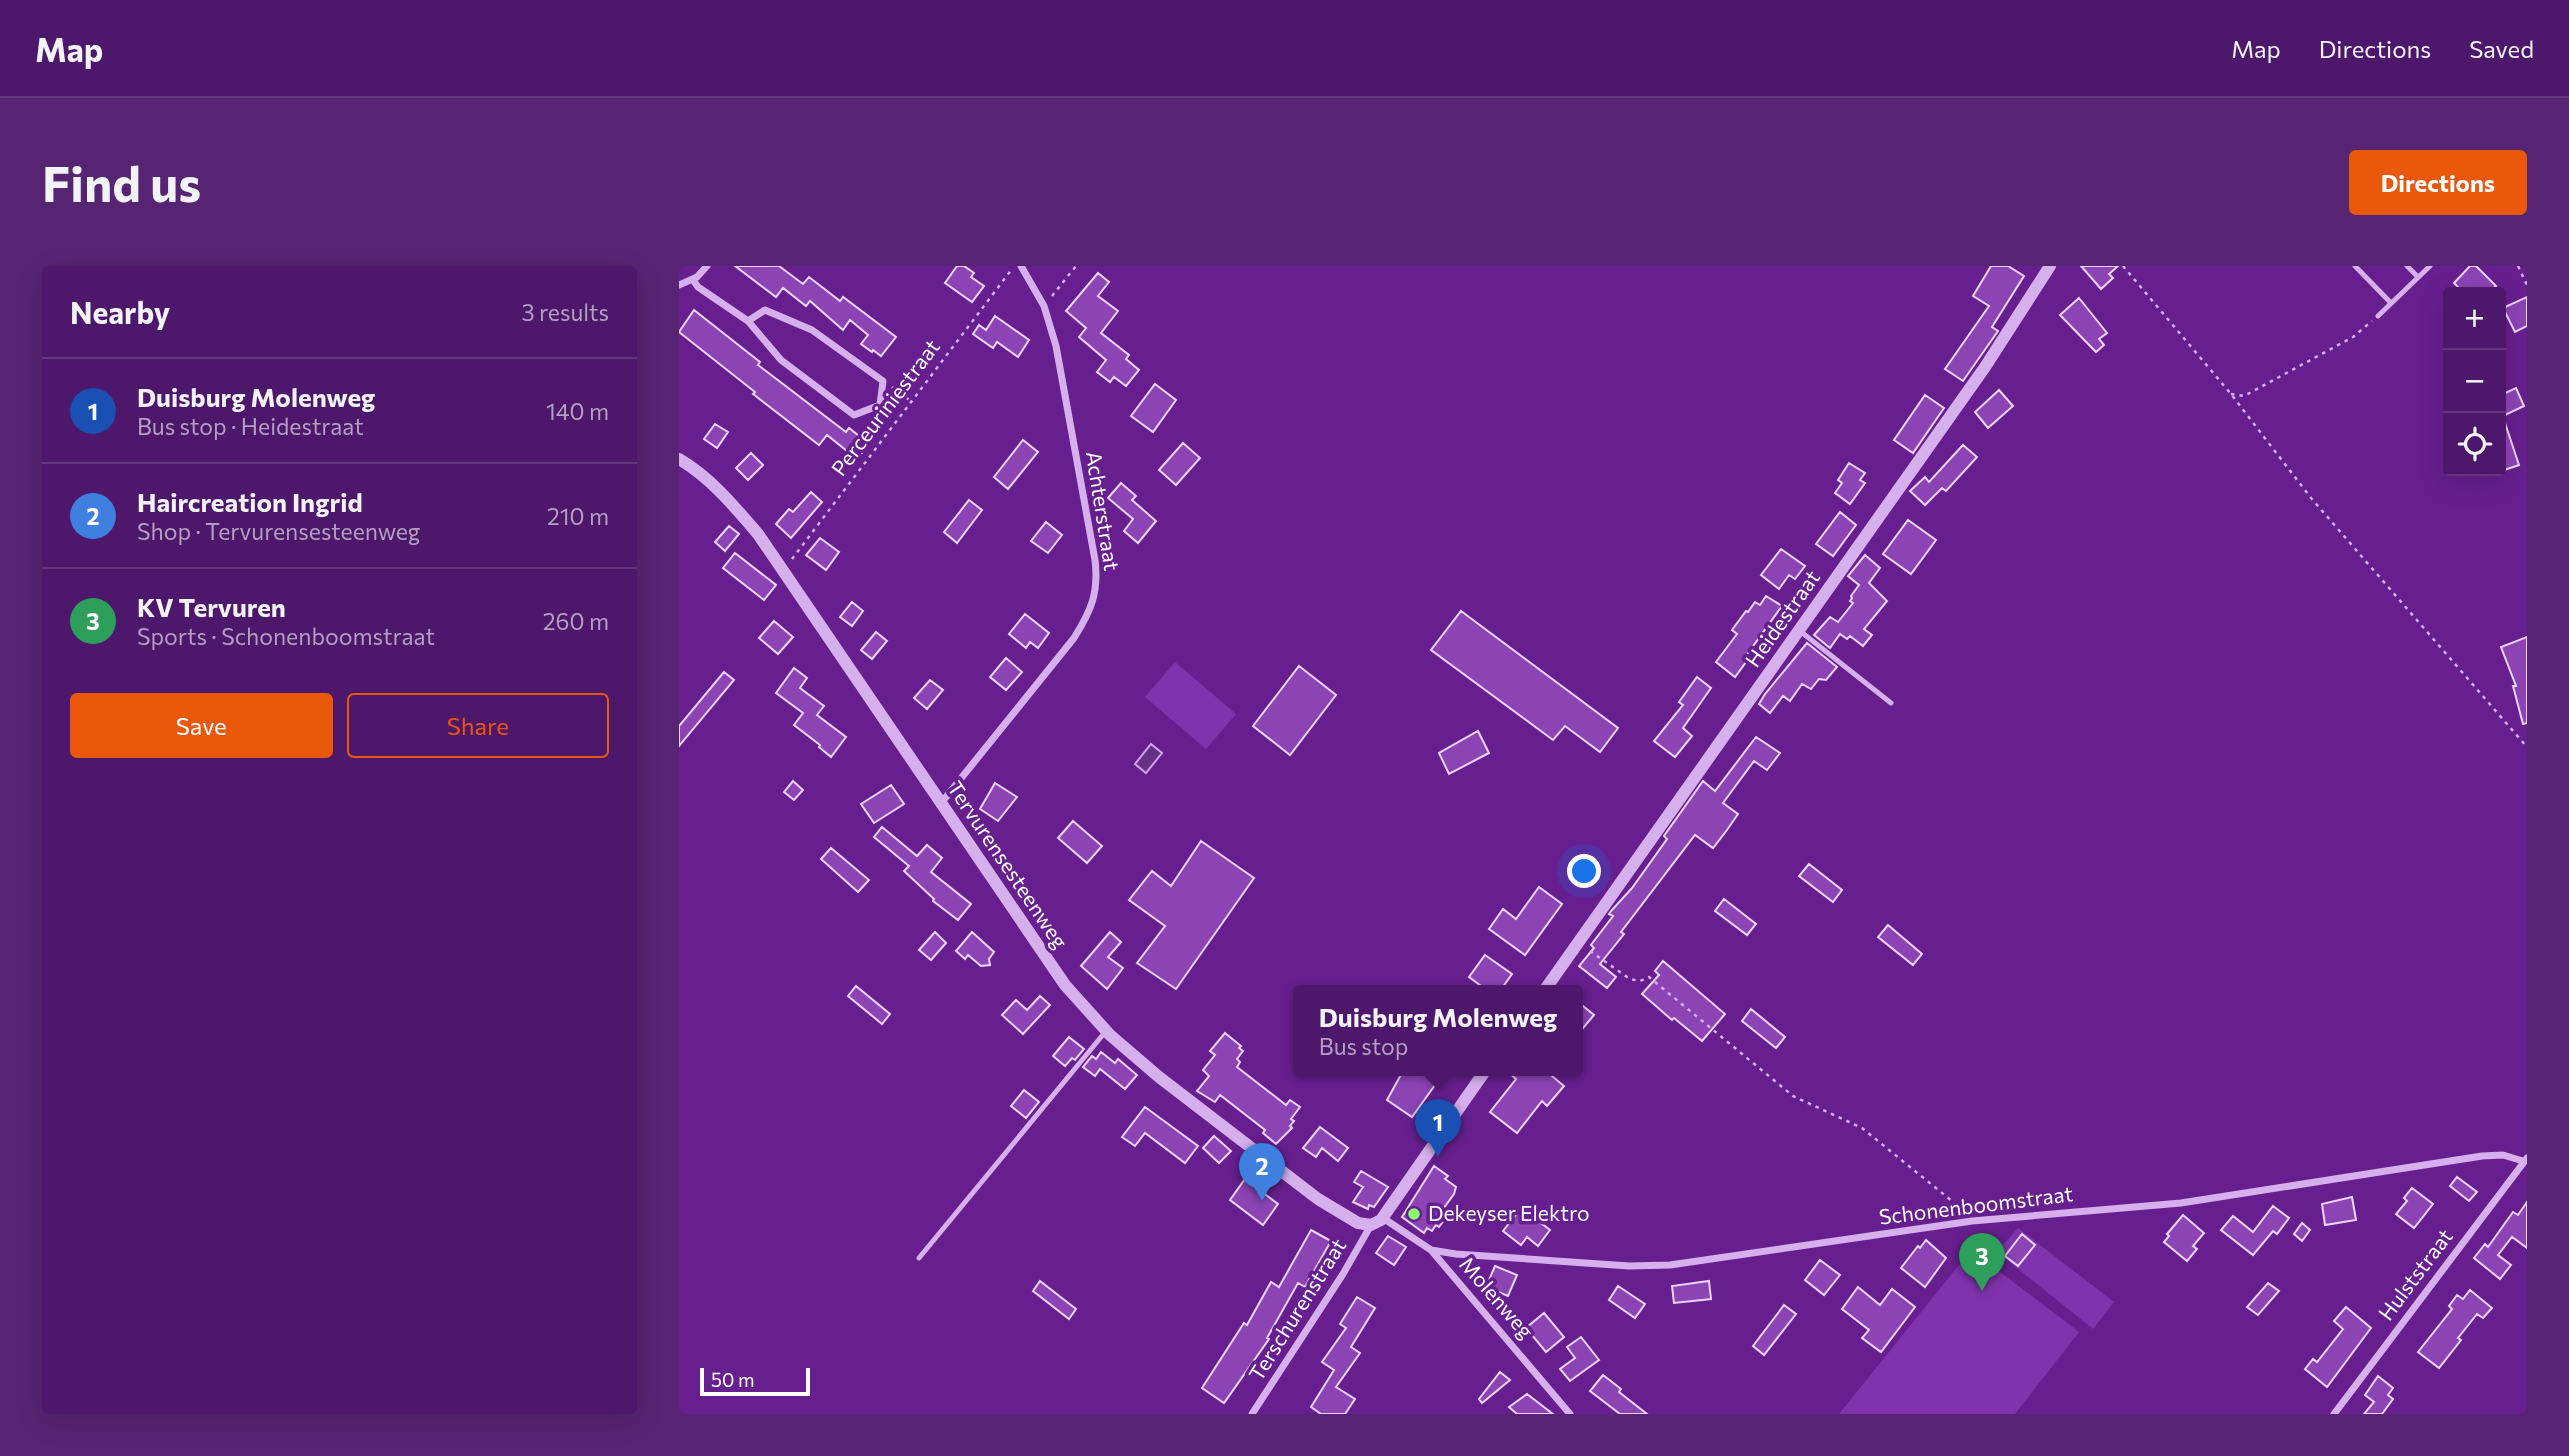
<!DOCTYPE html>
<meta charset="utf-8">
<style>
body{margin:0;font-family:Commissioner,sans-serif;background:#572473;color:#f1f3f6}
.controls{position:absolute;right:21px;top:21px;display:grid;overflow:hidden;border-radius:7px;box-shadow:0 7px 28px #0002}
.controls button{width:63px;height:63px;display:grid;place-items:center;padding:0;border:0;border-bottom:2px solid #64367e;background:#4d176b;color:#f1f3f6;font:35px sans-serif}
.scale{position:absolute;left:21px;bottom:18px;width:110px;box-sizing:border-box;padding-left:7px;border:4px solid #fff;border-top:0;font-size:19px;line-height:24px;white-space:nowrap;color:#fff;-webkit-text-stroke:5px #671f8f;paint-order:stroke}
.you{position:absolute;left:906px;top:606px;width:24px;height:24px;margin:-18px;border:5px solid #fff;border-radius:50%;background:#1a73e8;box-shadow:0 0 0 10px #1a73e833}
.badge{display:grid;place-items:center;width:46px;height:46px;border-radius:50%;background:#ea580c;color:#fff;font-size:23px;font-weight:700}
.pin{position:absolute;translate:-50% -58px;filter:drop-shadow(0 2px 4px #0008)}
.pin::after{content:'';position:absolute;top:37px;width:24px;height:21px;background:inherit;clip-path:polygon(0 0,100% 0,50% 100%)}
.popup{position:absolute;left:614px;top:719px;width:290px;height:91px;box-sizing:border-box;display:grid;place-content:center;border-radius:7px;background:#4d176b;filter:drop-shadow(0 2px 5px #0005);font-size:23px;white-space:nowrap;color:#b39fc1}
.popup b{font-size:26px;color:#f1f3f6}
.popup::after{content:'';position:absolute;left:50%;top:100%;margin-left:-14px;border:14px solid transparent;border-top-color:#4d176b}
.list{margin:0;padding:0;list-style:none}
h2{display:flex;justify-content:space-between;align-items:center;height:91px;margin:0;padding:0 28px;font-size:30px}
h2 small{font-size:23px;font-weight:400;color:#b39fc1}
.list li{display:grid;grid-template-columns:46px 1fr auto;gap:21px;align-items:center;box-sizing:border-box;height:105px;padding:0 28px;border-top:2px solid #64367e}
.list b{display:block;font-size:26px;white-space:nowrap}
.list p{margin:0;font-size:23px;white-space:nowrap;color:#b39fc1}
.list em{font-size:23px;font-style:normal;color:#b39fc1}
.actions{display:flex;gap:14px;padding:21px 28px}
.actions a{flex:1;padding:16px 0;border:2px solid #ea580c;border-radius:7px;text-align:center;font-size:24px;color:#ea580c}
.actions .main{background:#ea580c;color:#fff}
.icon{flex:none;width:38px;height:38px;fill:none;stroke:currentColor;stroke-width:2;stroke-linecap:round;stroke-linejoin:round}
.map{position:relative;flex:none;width:1848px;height:1148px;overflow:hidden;border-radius:7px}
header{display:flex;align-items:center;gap:42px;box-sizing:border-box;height:98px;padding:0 35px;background:#4d176b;border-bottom:2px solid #64367e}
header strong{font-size:33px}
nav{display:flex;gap:38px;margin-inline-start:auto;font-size:24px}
.intro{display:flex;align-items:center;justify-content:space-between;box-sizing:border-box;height:168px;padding:0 42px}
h1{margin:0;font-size:49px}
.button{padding:18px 32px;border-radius:7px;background:#ea580c;color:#fff;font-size:24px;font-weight:700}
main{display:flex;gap:42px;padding:0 42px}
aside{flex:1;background:#4d176b;border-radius:7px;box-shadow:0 7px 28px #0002}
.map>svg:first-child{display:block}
.green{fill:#8033ad}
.water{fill:#663083;stroke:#d1a2ee;stroke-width:2}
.building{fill:#8c44b5;stroke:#ebd4f9;stroke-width:2}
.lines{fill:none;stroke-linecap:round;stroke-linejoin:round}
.path{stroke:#d6afed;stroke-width:2.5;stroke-dasharray:3.5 5;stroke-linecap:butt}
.service{stroke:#d6afed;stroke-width:5}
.minor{stroke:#d6afed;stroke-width:7}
.tertiary{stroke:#d6afed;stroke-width:12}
.poi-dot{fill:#8cfb6f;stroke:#671f8f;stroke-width:2.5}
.labels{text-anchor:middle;stroke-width:7;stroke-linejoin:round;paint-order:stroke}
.street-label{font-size:21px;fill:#fff;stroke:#671f8f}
.poi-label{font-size:21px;fill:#fff;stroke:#671f8f;text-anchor:start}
</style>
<header>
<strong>Map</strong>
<nav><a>Map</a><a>Directions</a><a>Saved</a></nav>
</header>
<div class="intro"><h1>Find us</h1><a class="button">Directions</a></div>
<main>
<aside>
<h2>Nearby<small>3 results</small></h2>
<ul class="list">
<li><span class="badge" style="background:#1a4fb4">1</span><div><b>Duisburg Molenweg</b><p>Bus stop · Heidestraat</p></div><em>140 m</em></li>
<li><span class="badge" style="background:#3f7fe0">2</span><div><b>Haircreation Ingrid</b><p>Shop · Tervurensesteenweg</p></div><em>210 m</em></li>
<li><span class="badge" style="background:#2e9e5b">3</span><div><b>KV Tervuren</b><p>Sports · Schonenboomstraat</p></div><em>260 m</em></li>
</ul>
<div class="actions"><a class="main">Save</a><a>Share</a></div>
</aside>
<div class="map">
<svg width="1848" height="1148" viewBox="0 0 1848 1148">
<rect width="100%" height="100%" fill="#671f8f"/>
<path class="green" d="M496,396L557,448L527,483L466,431Z
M1339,962L1435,1036L1414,1063L1318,986Z
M1292,984L1400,1066L1336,1148H1160Z"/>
<path class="water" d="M472,478L483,487L467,507L456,498Z"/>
<path class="building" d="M56,0H100L124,18L130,11L161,35L164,31L217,71L202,90L194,84L193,86L182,78L189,69L171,54L164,64L131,35L127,40L104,22L97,31Z
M278,0H285L295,7L292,11L305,20L293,36L266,17Z
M1312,0H1329L1345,10L1313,61L1319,65L1284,115L1266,103L1310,40L1294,30Z
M1402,0H1439L1430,8L1434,12L1422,23Z
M1791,0H1797L1817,20L1811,26H1784L1775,17Z
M419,7L430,16L419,30L439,45L422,67L450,89L447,93L460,104L447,120L435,111L431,116L418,106L427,94L400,71L407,62L387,45Z
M1848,31V60L1836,66L1824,42Z
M1400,32L1428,67L1420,73L1425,79L1417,86L1381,49Z
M15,44L81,96L79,99L167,166L170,162L190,178L178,193L148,169L140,179L74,128L76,126L0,66Z
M316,50L350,74L339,91L318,76L314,82L294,68L300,59L307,64Z
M476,118L497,134L474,166L452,150Z
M1837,122L1845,140L1822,151V129Z
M1320,124L1334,140L1309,162L1296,146Z
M1246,129L1265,142L1234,187L1215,174Z
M1822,151H1824L1840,199L1822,205Z
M36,158L49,166L38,182L25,173Z
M344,174L359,186L329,223L315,211Z
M504,177L521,192L497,219L480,204Z
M1284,179L1298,191L1267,225L1263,222L1246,239L1231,225L1246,211L1250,216Z
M72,187L84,199L69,214L57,202Z
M1170,197L1186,207L1181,214L1186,217L1171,238L1156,227L1163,217L1159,214Z
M442,217L457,230L453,234L477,255L459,277L445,265L454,253L429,232Z
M132,226L143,236L112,272L97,258L110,243L114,246Z
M290,234L303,244L278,277L265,266Z
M1161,246L1177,259L1154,290L1137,278Z
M1229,254L1257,274L1232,308L1204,288Z
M367,256L383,269L369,287L352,275Z
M50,260L60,268L46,285L36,276Z
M141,272L160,286L147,304L127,289Z
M1102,283L1126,300L1116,313L1110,309L1100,323L1082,309Z
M56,287L97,319L85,334L44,302Z
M1186,289L1201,302L1190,317L1208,335L1185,363L1193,369L1184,380L1171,370L1168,373L1161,368L1151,382L1135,369L1151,351L1159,356L1174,337L1171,335L1173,332L1172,330L1180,319L1169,310Z
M1087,330L1103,340L1067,390L1070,392L1056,411L1037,396L1058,368L1053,364L1067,345L1069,346L1076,336L1081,339Z
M173,336L184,345L173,360L161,351Z
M782,345L939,462L921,486L886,460L874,474L752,384Z
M346,348L370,367L359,382L351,376L347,382L330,368Z
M95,355L114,371L99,388L80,372Z
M197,366L208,375L193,393L182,384Z
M1848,371V457L1844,458L1834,420H1837L1822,381Z
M1128,377L1158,401L1147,414L1140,413L1132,423L1123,418L1111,435L1104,430L1091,447L1080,438L1086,428Z
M327,392L343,406L327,424L311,411Z
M620,400L657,429L611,489L574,460Z
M115,402L128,412L121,422L145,440L138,449L167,471L152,491L140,481L141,479L115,459L124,447L97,427Z
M45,406L55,414L0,480V460Z
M1018,411L1032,422L1004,462L1013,470L996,491L975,475L1004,439L1000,436Z
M251,414L264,424L248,443L235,432Z
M799,465L810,487L770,508L760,487Z
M1077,471L1101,487L1088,504L1075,495L1044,537L1059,548L1048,564L1034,582L1016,569L942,666L945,668L921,698L937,711L928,722L900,700L915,682L912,679L934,650L930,648L932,645L953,622L988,573L985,570L1024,515L1036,525Z
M114,515L124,524L115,534L105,526Z
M316,517L338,531L319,555L301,543Z
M212,519L225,538L195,557L182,538Z
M394,555L423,580L408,597L379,572Z
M203,561L238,590L248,579L263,592L252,606L292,638L279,654L254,635L255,633L225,605L230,600L195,571Z
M522,575L575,612L497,723L458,697L486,660L450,634L473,605L492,620Z
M152,582L190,614L179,626L142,593Z
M1130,598L1163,624L1154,636L1120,610Z
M860,621L883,638L846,689L810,663L824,643L837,653Z
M1045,633L1077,658L1068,669L1036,645Z
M1209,659L1243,688L1234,699L1199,671Z
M256,666L267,677L252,694L240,684Z
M293,666L315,686L310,693L311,699L302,700L289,689L286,693L277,685Z
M431,666L442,676L429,691L444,702L428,723L402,700Z
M806,689L833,708L821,725H809L790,711Z
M984,695L1046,748L1023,775L995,752L993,754L963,728L980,709L976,705Z
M177,720L211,748L203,758L169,730Z
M361,730L371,739L344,768L323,749L337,734L348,744Z
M899,736L915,749L899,768Z
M1072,743L1106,771L1097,782L1063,755Z
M546,767L562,780L560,782L564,785L558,793L561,796L558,801L607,839L611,834L621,841L612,853L615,855L611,860L613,862L597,878L584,867L586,864L541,829L536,836L518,825L530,810L524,804L536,789L531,785Z
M390,771L405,783L396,794L393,792L386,800L374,790Z
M422,786L436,797L439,793L458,809L446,823L421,803L416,810L404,801L413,790L417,793Z
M724,805H766L733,851L708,834Z
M828,805H867L885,820L868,840L863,835L838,867L811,846L837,813Z
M345,824L360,836L347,852L332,840Z
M466,841L519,880L506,897L466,867L456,880L443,871Z
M641,861L669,882L659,895L643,882L637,891L624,882Z
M535,870L552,885L540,897L524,882Z
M755,900L769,910L766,913L777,921L775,928L762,946L768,950L760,961L757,959L753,965L748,962L745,967L723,951Z
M682,905L709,921L695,941L690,939L689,943L674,936L684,921L675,916Z
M1778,911L1798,926L1790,935L1771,920Z
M566,913L599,938L584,959L551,934Z
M1733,922L1754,938L1735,962L1717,948L1728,935L1725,932Z
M1673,931L1677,954L1646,959L1643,938Z
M1848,936V982L1833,971L1819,989L1832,999L1821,1013L1795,992L1806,978L1809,981L1834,946L1839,949Z
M1594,940L1610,952L1598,968L1594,965L1574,989L1542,964L1554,950L1574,966Z
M842,942L871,964L859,980L848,971L842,979L824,965Z
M1504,949L1525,967L1514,980L1518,983L1508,995L1485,976L1490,970L1488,968Z
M1623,957L1631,964L1623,975L1615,968Z
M632,964L652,975L626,1021L619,1017L588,1072L590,1073L545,1137L523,1122L565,1057L568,1059L592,1016L600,1021Z
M1343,968L1356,979L1339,1000L1326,990Z
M709,970L727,981L715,999L697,987Z
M1247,974L1267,992L1246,1021L1222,1002L1239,980L1241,982Z
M1141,994L1161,1009L1145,1029L1126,1014Z
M816,1000L838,1009L829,1030L807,1021Z
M361,1015L397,1043L390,1053L354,1025Z
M1030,1015L1032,1033L995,1037L993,1020Z
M1589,1017L1600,1025L1579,1049L1568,1041Z
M939,1020L966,1038L956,1052L930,1034Z
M1179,1021L1201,1039L1213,1023L1236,1041L1202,1086L1183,1072L1190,1064L1163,1043Z
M1791,1024L1813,1042L1804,1052L1798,1048L1779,1072L1782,1074L1760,1102L1739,1086L1773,1043L1770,1040L1778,1029L1784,1033Z
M678,1031L696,1042L672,1081L681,1087L657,1121L676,1133L666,1148H642L632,1141L655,1104L643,1096L667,1062L661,1058Z
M1105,1039L1117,1048L1085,1089L1074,1080Z
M1667,1041L1692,1062L1648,1121L1626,1103L1634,1093L1638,1096L1664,1063L1655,1055Z
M865,1047L885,1071L867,1086L847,1062Z
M902,1071L920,1094L891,1115L881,1103L896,1092L888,1081Z
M821,1106L831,1114L803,1137L800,1133Z
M924,1109L942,1123L940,1126L968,1148H941L911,1125Z
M1699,1110L1714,1122L1709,1129L1714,1133L1703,1148H1685L1695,1136L1686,1129Z
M848,1128L874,1148H838L830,1141Z"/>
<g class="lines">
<path class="path" d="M1444,0L1552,128L1632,232L1848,481
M1839,0L1848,19
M373,30L397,0
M213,121L232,135
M1552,128L1565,130L1674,71L1693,55
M113,293L333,3
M911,685L951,713L961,715L970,711L1114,830L1183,862L1284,944"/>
<path class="service" d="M1676,0L1712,37
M1728,0L1739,11
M1699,50L1751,0
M1121,365L1212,437
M240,992L427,765"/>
<path class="minor" d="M14,14L19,21L69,55L102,94L175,149L201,139L204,115L133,64L86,44L69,55
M0,19L18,11L28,0
M263,536L395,372C412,345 420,327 416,294L377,80L365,40L342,0
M704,952L752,984L891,1148
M752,984L777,988L950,1000L991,999L1293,955L1502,937L1803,890L1824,889L1844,895
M573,1148L664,1008L692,959
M1655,1148L1848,892"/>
<path class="tertiary" d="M0,193C32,212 55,240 79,268L386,719L431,769L480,811L639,933L679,957L692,959L702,954L806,805
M865,725L1306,101L1371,0"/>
</g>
<circle class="poi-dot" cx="735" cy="948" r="7"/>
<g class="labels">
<g class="street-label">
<text transform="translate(207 142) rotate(-53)" y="7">Perceuriniestraat</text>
<text transform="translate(423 245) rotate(81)" y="7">Achterstraat</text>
<text transform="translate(1104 353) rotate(-55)" y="7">Heidestraat</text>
<text transform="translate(328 599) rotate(56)" y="7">Tervurensesteenweg</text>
<text transform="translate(1297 940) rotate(-7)" y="7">Schonenboomstraat</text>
<text transform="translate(1737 1009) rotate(-53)" y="7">Hulststraat</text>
<text transform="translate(817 1032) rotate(49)" y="7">Molenweg</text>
<text transform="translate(619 1044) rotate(-58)" y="7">Terschurenstraat</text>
</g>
<g class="poi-label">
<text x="749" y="955">Dekeyser Elektro</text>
</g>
</g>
</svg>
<div class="controls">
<button>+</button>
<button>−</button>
<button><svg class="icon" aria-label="locate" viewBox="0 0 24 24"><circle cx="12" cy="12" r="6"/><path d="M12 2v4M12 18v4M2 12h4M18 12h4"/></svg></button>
</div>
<div class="scale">50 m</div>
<div class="you"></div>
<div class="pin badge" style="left:759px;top:891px;background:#1a4fb4">1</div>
<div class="popup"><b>Duisburg Molenweg</b>Bus stop</div>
<div class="pin badge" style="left:583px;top:935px;background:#3f7fe0">2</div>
<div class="pin badge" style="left:1303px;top:1025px;background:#2e9e5b">3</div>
</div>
</main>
